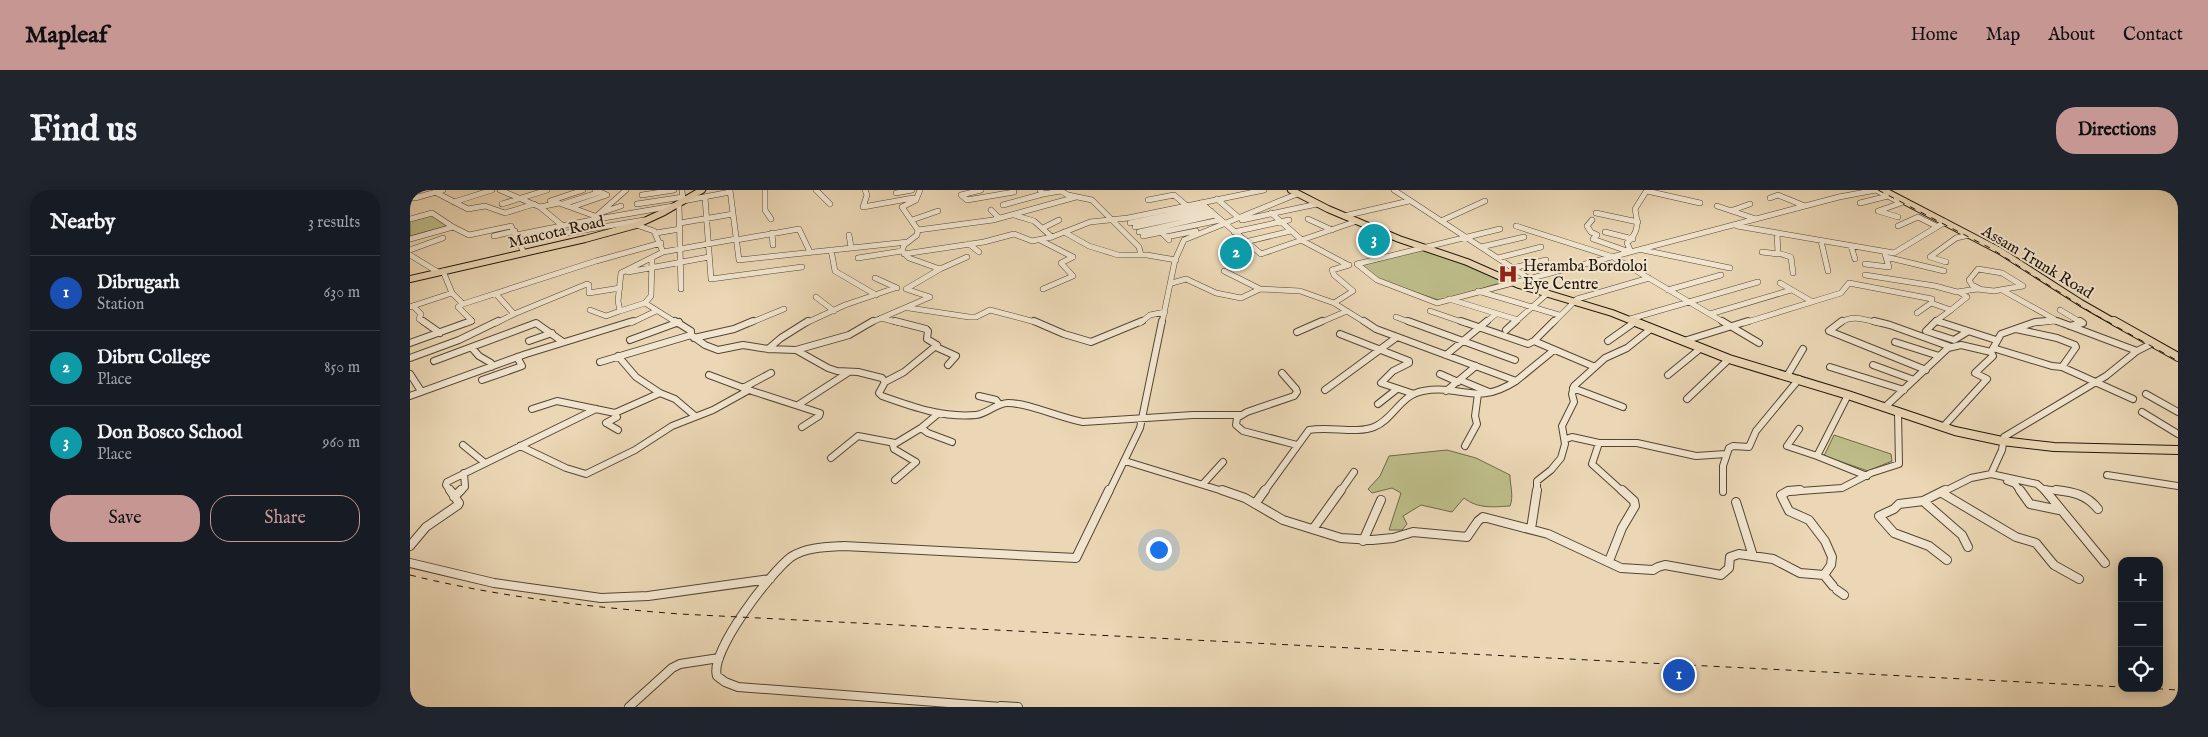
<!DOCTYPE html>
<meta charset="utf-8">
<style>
body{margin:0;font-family:"IM FELL English",serif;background:#20242c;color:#f1f3f6}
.controls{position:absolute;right:15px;bottom:15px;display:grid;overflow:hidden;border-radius:10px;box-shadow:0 2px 12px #0003}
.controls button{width:45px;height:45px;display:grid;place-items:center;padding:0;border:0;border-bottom:1px solid #363941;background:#171b24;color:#f1f3f6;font:25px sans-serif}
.you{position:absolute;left:748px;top:359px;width:18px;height:18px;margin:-12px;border:4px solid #fff;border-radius:50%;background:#1a73e8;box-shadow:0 0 0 8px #1a73e833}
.badge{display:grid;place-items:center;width:32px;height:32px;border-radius:50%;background:#c59692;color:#fff;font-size:16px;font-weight:700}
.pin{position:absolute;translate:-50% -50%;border:2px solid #fff;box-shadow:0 1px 5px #0006}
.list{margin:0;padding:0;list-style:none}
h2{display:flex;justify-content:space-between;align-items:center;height:65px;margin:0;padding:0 20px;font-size:21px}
h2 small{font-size:16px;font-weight:400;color:#9ea1a6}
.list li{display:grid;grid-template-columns:32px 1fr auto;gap:15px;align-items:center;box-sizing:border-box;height:75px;padding:0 20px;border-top:1px solid #363941}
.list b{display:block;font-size:19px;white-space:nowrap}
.list p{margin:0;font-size:16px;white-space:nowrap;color:#9ea1a6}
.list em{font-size:16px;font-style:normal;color:#9ea1a6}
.actions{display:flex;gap:10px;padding:15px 20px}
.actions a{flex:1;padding:11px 0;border:1px solid #c59692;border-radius:20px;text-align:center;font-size:18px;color:#c59692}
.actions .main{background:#c59692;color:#111}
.icon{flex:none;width:28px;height:28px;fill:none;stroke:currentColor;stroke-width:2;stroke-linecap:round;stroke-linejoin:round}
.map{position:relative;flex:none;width:1768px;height:517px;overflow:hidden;border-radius:20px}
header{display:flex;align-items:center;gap:30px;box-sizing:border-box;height:70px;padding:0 25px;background:#c59692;color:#111}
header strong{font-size:24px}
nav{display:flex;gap:28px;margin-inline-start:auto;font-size:18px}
.intro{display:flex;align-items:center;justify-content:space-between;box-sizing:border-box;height:120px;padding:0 30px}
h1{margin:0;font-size:35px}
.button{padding:12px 22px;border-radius:20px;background:#c59692;color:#111;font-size:18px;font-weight:700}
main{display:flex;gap:30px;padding:0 30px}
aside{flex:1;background:#171b24;border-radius:20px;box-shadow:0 2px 12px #0003}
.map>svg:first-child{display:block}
.green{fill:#bdbd89;stroke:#6e694a}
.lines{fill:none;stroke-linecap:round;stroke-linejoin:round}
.minor-far2-casing{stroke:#534635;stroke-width:6}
.minor-far1-casing{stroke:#534635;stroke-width:8}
.minor-casing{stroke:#534635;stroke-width:10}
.major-far1-casing{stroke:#20150a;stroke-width:8}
.major-casing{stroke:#20150a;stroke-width:10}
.minor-far2{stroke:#f2e5cf;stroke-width:5}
.minor-far1{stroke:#f2e5cf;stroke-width:6}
.minor{stroke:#f2e5cf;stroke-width:8}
.major-far1{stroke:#ebd7b5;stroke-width:6}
.major{stroke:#ebd7b5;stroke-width:8}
.rail{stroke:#20150a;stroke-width:1;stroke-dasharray:6 6;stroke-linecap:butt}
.labels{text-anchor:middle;stroke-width:4;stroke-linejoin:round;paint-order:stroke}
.far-street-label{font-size:16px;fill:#20150a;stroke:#f2e5cf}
.far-poi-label{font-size:16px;fill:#20150a;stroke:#f2e5cf;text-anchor:start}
</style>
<header>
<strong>Mapleaf</strong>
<nav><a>Home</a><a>Map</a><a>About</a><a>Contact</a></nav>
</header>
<div class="intro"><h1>Find us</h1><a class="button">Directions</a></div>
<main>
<aside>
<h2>Nearby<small>3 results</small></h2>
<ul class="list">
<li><span class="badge" style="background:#1a4fb4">1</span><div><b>Dibrugarh</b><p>Station</p></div><em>630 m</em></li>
<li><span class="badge" style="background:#0f9aa8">2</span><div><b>Dibru College</b><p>Place</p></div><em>850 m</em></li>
<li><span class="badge" style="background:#0f9aa8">3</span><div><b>Don Bosco School</b><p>Place</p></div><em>960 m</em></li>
</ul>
<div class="actions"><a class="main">Save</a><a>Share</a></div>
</aside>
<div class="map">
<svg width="1768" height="517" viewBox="0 0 1768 517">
<rect width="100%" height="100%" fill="#ebd7b5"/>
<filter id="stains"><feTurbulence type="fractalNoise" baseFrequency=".004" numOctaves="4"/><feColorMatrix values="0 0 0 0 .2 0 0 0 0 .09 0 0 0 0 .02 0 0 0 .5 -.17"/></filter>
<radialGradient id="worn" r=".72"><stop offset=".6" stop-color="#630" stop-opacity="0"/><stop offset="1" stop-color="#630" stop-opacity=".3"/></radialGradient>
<path class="green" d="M20,24L37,36L0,46V30Z
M1011,59L1068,79L1093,92L1031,111L967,89L949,73Z
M1424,245L1481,264L1482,271L1458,281L1414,266Z
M1037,260L1066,268L1100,285C1100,296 1104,306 1100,316C1083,317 1068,319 1054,308L1042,322L1011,315L993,326L997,334L992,340H979L991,303L982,298L962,303L958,299L970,286L979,266Z"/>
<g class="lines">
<defs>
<path id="minor-far2" d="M90,0L130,17L153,36
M272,0L273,11L320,2
M320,0L329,70L498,52
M355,0V20L361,29
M406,0L420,14
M455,0L457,5L453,17L503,8
M571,0L551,5L557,10L604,2
M630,0L633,4L651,1L658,5L682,10L729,57L731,65
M984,0L1118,88
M1237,1L1290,13
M25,2L58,19L75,16L95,23L124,14
M486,3L502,0
M232,5L264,0
M1478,6L1491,13L1468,21L1488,27
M0,7L5,8L33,0
M295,7L301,89L392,77
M1360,8L1368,5L1395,16
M807,9L828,27
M738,10L764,5L777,16
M140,11L173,0
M44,12L82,0
M791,13L851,64L947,31
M1450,13L1478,6L1466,0
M92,14L137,0
M153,14L190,2
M227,14L273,7
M269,14L271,99
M593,15L633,4
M1307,16L1346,29
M130,17L149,13L185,26
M162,17L197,5L185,0
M581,20L589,28
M1323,20L1340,14
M190,23L211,16
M861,23L893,51L938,75
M1186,23L1228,32
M604,25L624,31L642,47
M934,26L999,11
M0,29L22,23L43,37L0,49
M898,29L922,40
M182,30L263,16
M502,30L528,21
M832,30L907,14
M1182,30L1177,36L1181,42L1187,45L1183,49L1220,62
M1031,31L1075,11
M270,33L323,24
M720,33L796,17
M226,35L244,41L253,62L326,49
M1106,36L1203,67L1315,133
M1327,36L1484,63L1535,32
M1488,36L1508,27L1526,36
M43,37L59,45L101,36L114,63
M725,37L801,21
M633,38L649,30
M1090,39L947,74L967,90L1027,113L1429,7L1466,0
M508,40L583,30L666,7
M749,40L759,50
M654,42L679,56L708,65H737L766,70
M729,42L805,25
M824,42L879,30
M1195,42L1223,49
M246,43L270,39
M362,43L363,55
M1367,43L1368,63L1381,67L1383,83
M106,45L182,30L216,0
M439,45L441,57
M84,46L105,41
M733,46L810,30
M756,47L786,41
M326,50L389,39L400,62
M630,50L663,67L651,73L663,86L633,99
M109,51L234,30
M1411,51L1418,81
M835,52L881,41
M559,54L569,62
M1441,56L1445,69
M1071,57L1114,47
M0,60L33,48
M421,60L425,81L466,105
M1233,60L1320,78
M1221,62L1217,53C1229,42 1228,34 1225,19L1237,0
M1352,62L1368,64
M494,64L574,52L604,44L622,51L642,47L680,32L718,28L854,0
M0,65L28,82
M1476,67L1534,81
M448,68L492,61
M1088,68L1131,57
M242,69L241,106L235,113L267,133
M1536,72L1520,67L1546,48L1559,45
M1455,74L1479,77L1475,64
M1103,78L1136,70
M530,79L557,67
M33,81L42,103L53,114
M814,81L850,99L890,101L924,113L956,133
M218,82L299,67
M1455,85L1525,96L1547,102L1567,99L1584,101L1613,96L1592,83L1568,79L1559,90L1562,95L1570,99
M465,88L487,98
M762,93L776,89L806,103L831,108L850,99
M1370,93L1401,111
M1258,100L1311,85
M1592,100L1644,129
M1068,101L1149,125
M86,104L104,124L177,94L179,95V103L210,98
M406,107L424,121
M1039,109L1108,130
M235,113L210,121L208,111L211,83L253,62
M924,113L943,101L924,85L922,80L939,75
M1521,113L1541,120L1557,107L1549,102
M3,116L11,124L9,129L15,133
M0,117L42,103
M499,118L559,127H566L580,120L629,133
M180,120L196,126L210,121
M1650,120L1672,133
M1020,121L1055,133
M1300,124L1381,100
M986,127L1002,133
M471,128L490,133
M1220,129L1348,92
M1222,130V133
M1526,131L1541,120
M57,133L62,131L48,117L53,114L186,71L251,53
M86,133L104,124
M221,133L246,121
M267,133L269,132
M340,133L374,119
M396,133L435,115L485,98
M460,133L520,107L496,99L530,79L499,68L492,61L494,55L507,45L508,40L492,17L506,10L510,0
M730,133L740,125L755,122
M752,133L765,70L774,50L887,4
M909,133L937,121
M1075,133L1086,124
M1104,133L1138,103
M1143,133L1167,109L1239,88
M1334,133L1431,103L1439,93L1522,109L1521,113L1507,123
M1430,133C1443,124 1455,130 1469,133
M1524,133L1526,131L1531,133
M1623,133L1646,131L1651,133"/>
<path id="minor-far1" d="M13,131L30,143
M265,131L281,141V145L295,155L308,160L333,155L358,159L386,160L418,178L427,181L448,182L472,188L475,192L469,203L472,206C503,217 533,228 566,225C577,224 586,213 598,213C619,213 650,228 673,232L783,225H832
M624,131L654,144L681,152L732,131
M954,131L966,139L1106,191L1144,160
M998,131L1105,170
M1051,131L1118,154L1124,151L1144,131
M1312,131L1349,153
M1432,131L1419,141L1516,180
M1464,131L1480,135L1541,157
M1526,131L1516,141L1544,150L1557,142
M1527,131L1586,150
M1647,131L1727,161L1743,153
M1660,136L1673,133L1670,131
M1606,139L1647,148L1665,155L1666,157L1652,177
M1096,140L1106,131
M887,142L912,131
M930,144L999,171V173L983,181L971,193L1004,204
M284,148L324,139L343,131
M220,150L269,132
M119,151L142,143
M1124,151L1185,177
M1198,151L1222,134V131
M1274,151L1338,131
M1485,152L1529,166
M0,153L61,131
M526,157L546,166L538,175
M62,158L69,166L81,173V177
M1583,158L1642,176L1652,177L1723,209
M358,159L371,148L398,131
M386,160L439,145L463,131
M1036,165L1077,131
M0,168L49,150L88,131
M24,171L126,133L153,152
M190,172L281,145
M1463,175L1504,190
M1420,177L1494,200
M872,183L886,199L887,202L884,206L837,222L827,228L826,235L833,241L887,255
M0,184L11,201
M1030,184L1048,192
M1258,185L1291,158
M1377,186L1393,159
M72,190L112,176L107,167
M1050,190L1079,202
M475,192L494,182L527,155L517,149L518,141L516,139L485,131
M333,198L361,183
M1163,198L1213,217
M339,200L410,223L409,226L392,237
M915,200L987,147
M1036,201L1066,176
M250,203L265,209L285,226
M1736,204L1768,222
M1438,205L1407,266L1457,286
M0,206L116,164L223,131
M569,206L586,210L589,214
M1277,209L1319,169
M968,214L987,199
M388,215L439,182
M1475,217L1538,158L1551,155L1581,162L1591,144L1625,132L1637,131
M122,219L147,211L205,223L250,203L226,187L208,166
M1732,222L1768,244
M205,223L207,227L196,233L208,240
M529,223L511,238L518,243L542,252
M1533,237L1577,189L1565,183L1583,166L1581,162
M1389,239L1377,256L1407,266
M1156,249L1162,247L1189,253H1227L1286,266L1316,264
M1189,253L1182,274L1213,302
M53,255L75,273
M110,256L156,278L176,284L225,260L262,236L303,220L339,200L299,185
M1055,256L1067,234L1065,226L1068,204
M421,268L448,246L485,253
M715,271L816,302
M1697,285L1768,296
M485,290L506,272L484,259L483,255L511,238
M1597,291L1605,294L1611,302
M793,294L813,272
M1633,299L1658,302
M41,302L36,295L37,292L186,219
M50,302L55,297L54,283
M699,302L730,238L752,131
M854,302L899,240C919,236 947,244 964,237C984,229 990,205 1013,201C1052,194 1065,217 1106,191
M930,302L944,282
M1127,302V291L1141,280L1151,268L1155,254L1152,236L1164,212L1162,204L1164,196L1195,168L1217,158L1242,138
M1313,302V276L1319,258L1323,256L1339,257L1346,241L1389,189
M1377,302L1432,298L1461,283L1489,274L1488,222
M1533,302L1561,288L1581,284
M1636,302L1627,294L1581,284L1592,260L1594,247L1696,186L1727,161"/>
<path id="minor" d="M812,300L835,308L873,330L931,348L962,350L983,348L1003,342L1057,347L1068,331L1073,327L1138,344L1211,378L1243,380L1248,377L1255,375L1311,385L1319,378L1320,367L1329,364L1363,369L1390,383L1414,385L1421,375L1422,367L1415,351L1399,330L1379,321L1371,305L1378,301L1390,300
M1535,300L1513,311L1489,314L1484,319L1469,326L1484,343L1519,356L1537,370
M1610,300L1620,314L1649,320
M1635,300L1695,373
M1646,300C1664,302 1677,305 1688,319
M1532,303L1606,347L1626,353L1644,375L1669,389
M44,307L51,300
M1513,311L1552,345L1558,357
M1326,312L1343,366
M845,314L855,300
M903,339L931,300
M1121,339L1127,300
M953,351L971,310
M0,356L16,337L48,315L49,313L40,300
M1199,371L1212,338L1225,316L1224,311L1212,300
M0,373L84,393L191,408L238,406L360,389
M1414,385L1423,396
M1427,400L1434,405
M591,516L608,517
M219,517L262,478L270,474L309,468
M591,517L328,497L315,492L307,486C299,462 361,382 381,367C396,357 417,357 434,356L666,368L699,300"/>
<path id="major-far1" d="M881,0L918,19L989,49L1057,72L1109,95L1202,123L1227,133
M1473,0L1590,61L1671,113L1706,133
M0,89L175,49L226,35L254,22L292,0"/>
<path id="major" d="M1223,131L1319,169L1438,205L1545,241L1592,251L1644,257L1768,260
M1704,131L1768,167"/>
</defs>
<use href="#minor-far2" class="minor-far2-casing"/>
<use href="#minor-far1" class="minor-far1-casing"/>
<use href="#minor" class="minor-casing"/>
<use href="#major-far1" class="major-far1-casing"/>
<use href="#major" class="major-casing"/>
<use href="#minor-far2" class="minor-far2"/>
<use href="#minor-far1" class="minor-far1"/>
<use href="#minor" class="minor"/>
<use href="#major-far1" class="major-far1"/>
<use href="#major" class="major"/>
<path class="rail" d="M1468,0L1582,59L1682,123L1768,171
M0,385C89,407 179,417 270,424L1712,497
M1735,498L1768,500"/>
</g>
<defs>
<symbol id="hospital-bare" viewBox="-9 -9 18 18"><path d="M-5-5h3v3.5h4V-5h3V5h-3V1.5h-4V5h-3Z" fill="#8f2418" stroke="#f2e5cf" stroke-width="2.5" paint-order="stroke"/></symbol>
</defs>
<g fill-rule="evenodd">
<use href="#hospital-bare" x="1084" y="70" width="28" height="28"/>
</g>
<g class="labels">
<g class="far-street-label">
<text transform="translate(146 41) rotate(-13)" y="6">Mancota Road</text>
<text transform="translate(1628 71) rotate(31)" y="6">Assam Trunk Road</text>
</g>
<g class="far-poi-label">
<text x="1113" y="81">Heramba Bordoloi<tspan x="1113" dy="18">Eye Centre</tspan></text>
</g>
</g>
<rect width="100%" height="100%" filter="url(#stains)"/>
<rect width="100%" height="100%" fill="url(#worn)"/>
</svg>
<div class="controls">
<button>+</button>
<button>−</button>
<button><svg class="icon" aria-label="locate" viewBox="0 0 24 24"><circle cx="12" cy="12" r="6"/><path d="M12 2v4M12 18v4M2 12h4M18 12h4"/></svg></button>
</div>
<div class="you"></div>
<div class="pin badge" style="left:1269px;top:485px;background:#1a4fb4">1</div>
<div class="pin badge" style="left:826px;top:63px;background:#0f9aa8">2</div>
<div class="pin badge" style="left:964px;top:50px;background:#0f9aa8">3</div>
</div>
</main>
